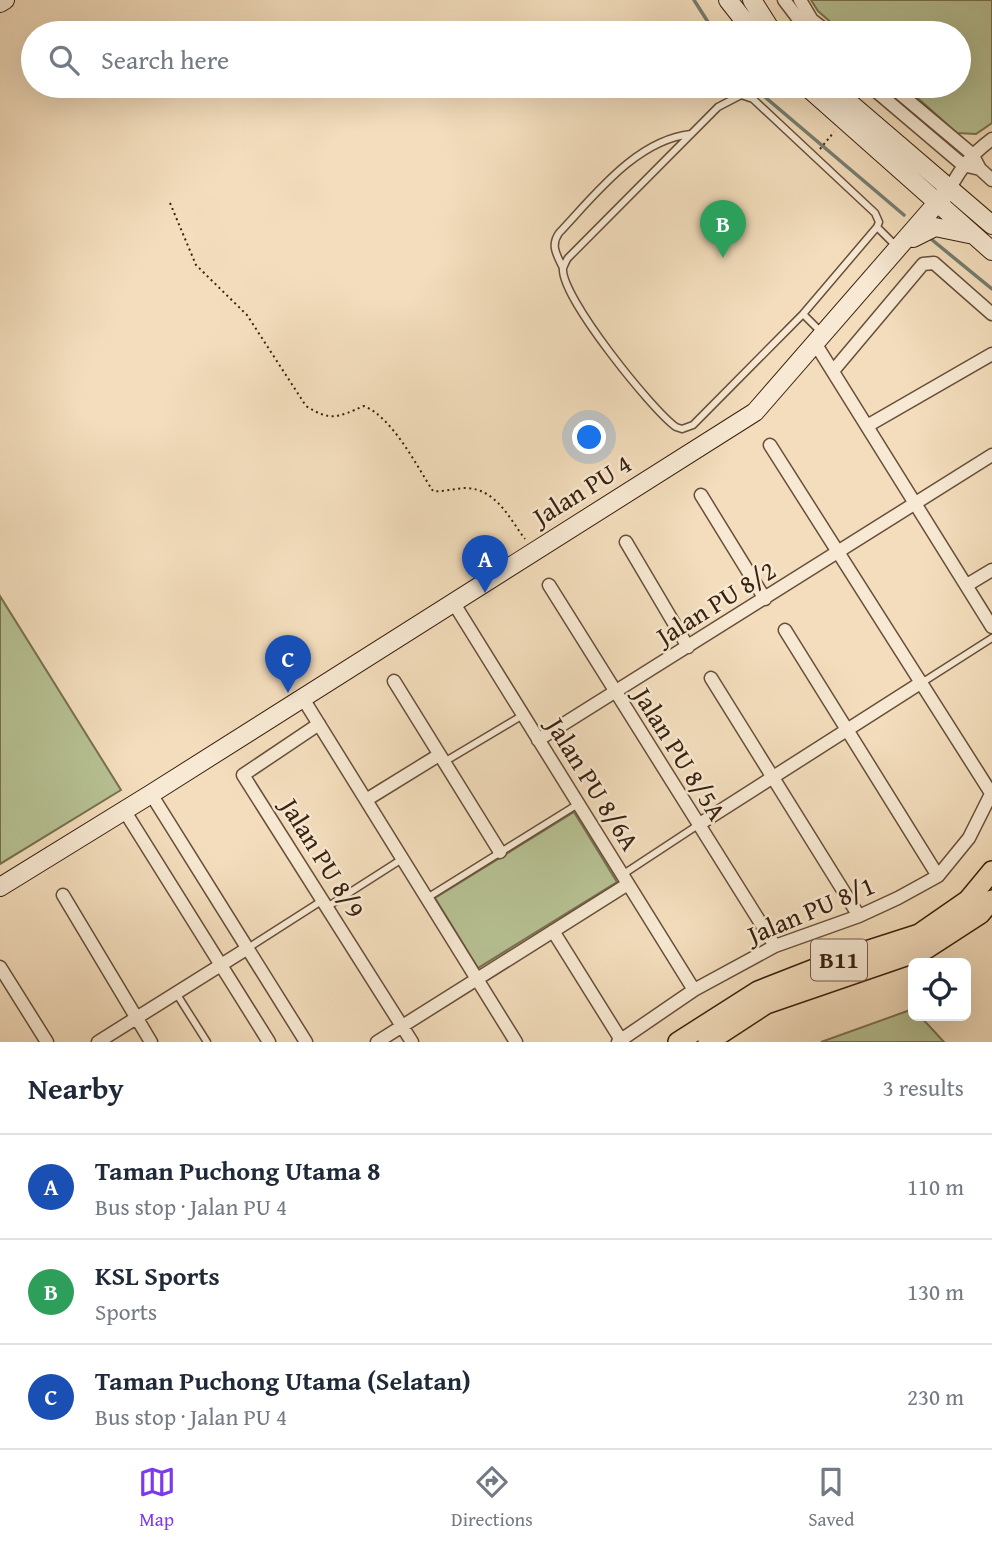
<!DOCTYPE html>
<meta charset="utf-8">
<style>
body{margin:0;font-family:"Gentium Book Plus",serif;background:#f2f2f3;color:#1f2937}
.controls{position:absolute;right:21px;bottom:21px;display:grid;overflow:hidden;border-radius:10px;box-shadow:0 7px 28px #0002}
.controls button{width:63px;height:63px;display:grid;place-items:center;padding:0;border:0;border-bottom:2px solid #e0e1e3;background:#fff;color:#1f2937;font:35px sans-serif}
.you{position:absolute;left:590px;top:438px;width:24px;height:24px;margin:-18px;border:5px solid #fff;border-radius:50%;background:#1a73e8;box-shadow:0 0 0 10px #1a73e833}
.badge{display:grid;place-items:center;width:46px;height:46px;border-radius:50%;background:#7c3aed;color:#fff;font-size:23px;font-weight:700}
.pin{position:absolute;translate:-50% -58px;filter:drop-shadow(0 2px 4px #0008)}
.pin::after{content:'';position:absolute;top:37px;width:24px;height:21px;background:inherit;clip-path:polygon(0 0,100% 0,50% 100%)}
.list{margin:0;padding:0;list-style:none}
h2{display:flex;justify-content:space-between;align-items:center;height:91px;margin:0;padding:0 28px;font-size:30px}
h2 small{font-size:23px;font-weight:400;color:#747a83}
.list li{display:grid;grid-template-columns:46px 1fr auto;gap:21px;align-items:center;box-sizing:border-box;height:105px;padding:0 28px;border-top:2px solid #e0e1e3}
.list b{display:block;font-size:26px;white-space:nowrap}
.list p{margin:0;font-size:23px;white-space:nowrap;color:#747a83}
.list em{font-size:23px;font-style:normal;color:#747a83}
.icon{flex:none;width:38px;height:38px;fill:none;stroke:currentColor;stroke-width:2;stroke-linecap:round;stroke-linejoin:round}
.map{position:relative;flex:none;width:992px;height:1042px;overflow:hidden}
.search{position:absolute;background:#fff;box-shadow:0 7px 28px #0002;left:21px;right:21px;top:21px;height:77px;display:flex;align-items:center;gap:18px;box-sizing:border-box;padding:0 24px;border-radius:38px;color:#747a83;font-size:26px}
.sheet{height:406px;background:#fff}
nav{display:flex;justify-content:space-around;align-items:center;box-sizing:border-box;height:98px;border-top:2px solid #e0e1e3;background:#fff;font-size:19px;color:#747a83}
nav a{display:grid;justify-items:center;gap:4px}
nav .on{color:#7c3aed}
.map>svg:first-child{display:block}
.green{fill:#b7c294;stroke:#787151;stroke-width:2}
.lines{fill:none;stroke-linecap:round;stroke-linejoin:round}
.stream{stroke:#747d71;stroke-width:3.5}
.lane-casing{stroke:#684f3a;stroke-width:9}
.street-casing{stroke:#684f3a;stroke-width:15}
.secondary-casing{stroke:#3a200e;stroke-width:20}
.primary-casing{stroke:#3a200e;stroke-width:22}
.path{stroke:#3a200e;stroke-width:2;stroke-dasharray:2 3.5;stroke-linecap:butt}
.lane{stroke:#f7e9d3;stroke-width:6}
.street{stroke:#f7e9d3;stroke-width:12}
.secondary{stroke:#f7e9d3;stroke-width:18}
.primary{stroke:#f3ddbc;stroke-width:19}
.labels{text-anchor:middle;stroke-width:5;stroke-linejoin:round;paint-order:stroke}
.shield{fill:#f7e9d3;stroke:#735c49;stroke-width:2}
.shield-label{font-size:24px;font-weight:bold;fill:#3a200e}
.street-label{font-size:26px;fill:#3a200e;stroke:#f7e9d3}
</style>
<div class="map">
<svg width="992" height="1042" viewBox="0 0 992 1042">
<rect width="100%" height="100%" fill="#f3ddbc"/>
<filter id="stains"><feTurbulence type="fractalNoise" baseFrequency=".00286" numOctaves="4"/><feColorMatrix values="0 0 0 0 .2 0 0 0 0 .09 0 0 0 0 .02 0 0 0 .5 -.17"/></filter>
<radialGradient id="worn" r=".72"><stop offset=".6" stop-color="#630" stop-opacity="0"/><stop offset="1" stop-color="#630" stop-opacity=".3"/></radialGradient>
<path class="green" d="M811,0H992V123L976,134L957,133L904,86H959V33H843L818,11Z
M0,596L121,790L0,864Z
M574,812L617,882L478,968L435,898Z
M913,1009V1016H920L944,1042H821Z"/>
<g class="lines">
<path class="stream" d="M694,0L715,33
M752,86L904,215
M931,239L992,289"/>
<defs>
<path id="lane" d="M877,227L897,247
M563,268C557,255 550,246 559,233C594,196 636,140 691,134
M803,314L877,227L879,222L875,213L753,99L741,95L718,107L568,258C567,259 563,268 563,268C560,296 652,410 676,427L682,429L693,425L803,314L821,332
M923,682L992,638
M444,762L523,715
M622,875L698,825
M427,898L578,804
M327,907L402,859
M248,948L323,900
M176,993L207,1042"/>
<path id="street" d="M784,0L809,33
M800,0L812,20L829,33
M870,86L963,165L980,169
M891,86L972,154L980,169L992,180
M950,188C963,165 971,155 992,139
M815,343L992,627
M833,371L923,264L934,263L992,314
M867,426L992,354
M770,445L991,793
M701,495L765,599
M626,542L688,647
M549,585L775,946
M967,585L992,570
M453,602L694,990
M785,630L938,876
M711,678L859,916
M394,681L500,852
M302,697L516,1042
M319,724L243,775L412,1042
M538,740L992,455
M151,794L306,1042
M366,800L439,755
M124,810L269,1042
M698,825L922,682
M63,895L151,1042
M553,931L621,1040
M0,967L47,1042
M98,1042L248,948
M377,1042L628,884
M618,1042L694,990L775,946L859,916L898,898L938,876L969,838L992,792"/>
<path id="secondary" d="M728,0L754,33
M752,0L773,33
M0,3L5,0
M806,86L992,251
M830,86L992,225
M913,238L935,227L969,234
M0,887L151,794L755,412L950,188"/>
<path id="primary" d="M678,1042L758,991L832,962L919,934L968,900L992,871
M708,1042L766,1004L926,949L980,914L992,900"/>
</defs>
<use href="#lane" class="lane-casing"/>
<use href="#street" class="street-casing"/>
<use href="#secondary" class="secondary-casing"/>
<use href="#primary" class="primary-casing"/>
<path class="path" d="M820,149L834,132
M170,203L196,265L247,315L306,406C331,422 338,417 364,406C393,418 416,465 433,491C445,492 456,488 467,488C497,490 509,518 525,539"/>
<use href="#lane" class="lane"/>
<use href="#street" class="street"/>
<use href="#secondary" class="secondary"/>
<use href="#primary" class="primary"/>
</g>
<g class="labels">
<rect class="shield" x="811" y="939.5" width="56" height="41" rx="5"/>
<g class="shield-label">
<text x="839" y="968">B11</text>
</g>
<g class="street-label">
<text transform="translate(582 490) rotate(-32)" y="9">Jalan PU 4</text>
<text transform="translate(716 603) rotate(-32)" y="9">Jalan PU 8/2</text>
<text transform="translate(680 754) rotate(58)" y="9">Jalan PU 8/5A</text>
<text transform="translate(593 784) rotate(58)" y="9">Jalan PU 8/6A</text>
<text transform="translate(323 858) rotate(58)" y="9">Jalan PU 8/9</text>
<text transform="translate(811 910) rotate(-23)" y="9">Jalan PU 8/1</text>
</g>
</g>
<rect width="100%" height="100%" filter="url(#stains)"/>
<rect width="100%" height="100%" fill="url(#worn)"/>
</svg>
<div class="controls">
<button><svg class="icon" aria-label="locate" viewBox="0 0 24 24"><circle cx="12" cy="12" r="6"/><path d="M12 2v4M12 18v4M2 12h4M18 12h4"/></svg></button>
</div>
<div class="you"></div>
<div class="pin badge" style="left:485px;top:593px;background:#1a4fb4">A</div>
<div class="pin badge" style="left:723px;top:258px;background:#2e9e5b">B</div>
<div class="pin badge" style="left:288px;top:693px;background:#1a4fb4">C</div>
<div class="search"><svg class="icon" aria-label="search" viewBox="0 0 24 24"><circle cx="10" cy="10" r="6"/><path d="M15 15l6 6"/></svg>Search here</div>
</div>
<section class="sheet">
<h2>Nearby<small>3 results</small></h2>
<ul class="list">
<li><span class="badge" style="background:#1a4fb4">A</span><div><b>Taman Puchong Utama 8</b><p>Bus stop · Jalan PU 4</p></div><em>110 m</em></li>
<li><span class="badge" style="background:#2e9e5b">B</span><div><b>KSL Sports</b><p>Sports</p></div><em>130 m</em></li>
<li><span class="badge" style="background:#1a4fb4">C</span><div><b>Taman Puchong Utama (Selatan)</b><p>Bus stop · Jalan PU 4</p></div><em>230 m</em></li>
</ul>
</section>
<nav>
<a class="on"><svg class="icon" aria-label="map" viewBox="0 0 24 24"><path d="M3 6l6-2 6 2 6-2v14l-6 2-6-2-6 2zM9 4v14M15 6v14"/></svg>Map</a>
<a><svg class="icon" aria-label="directions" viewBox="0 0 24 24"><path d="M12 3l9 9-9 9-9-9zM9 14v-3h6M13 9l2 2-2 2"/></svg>Directions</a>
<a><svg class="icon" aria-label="saved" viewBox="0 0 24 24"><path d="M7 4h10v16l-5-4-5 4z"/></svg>Saved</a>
</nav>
